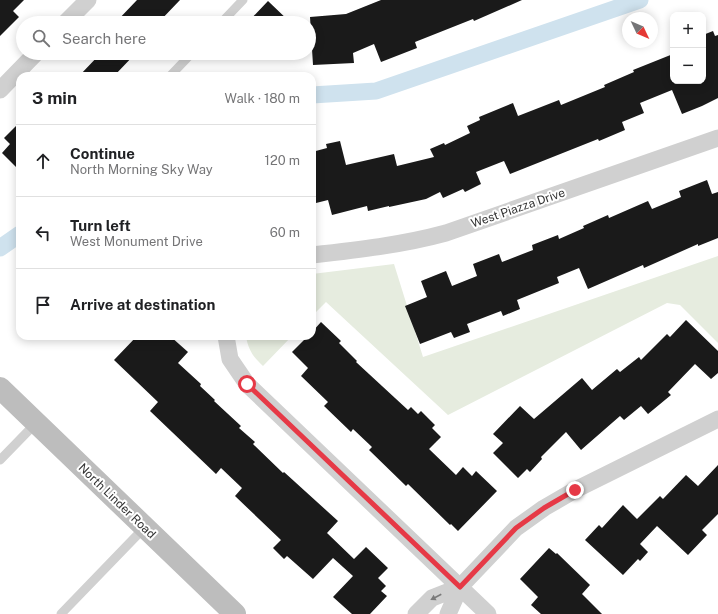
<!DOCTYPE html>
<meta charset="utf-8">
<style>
body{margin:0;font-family:"Public Sans",sans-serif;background:#f6f6f6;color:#202124}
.controls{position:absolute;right:12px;top:12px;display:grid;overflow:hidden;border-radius:8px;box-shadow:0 2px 10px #0003}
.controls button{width:36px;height:36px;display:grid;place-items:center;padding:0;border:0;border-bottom:1px solid #e0e0e0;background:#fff;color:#202124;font:20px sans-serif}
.compass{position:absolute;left:622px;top:12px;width:36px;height:36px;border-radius:50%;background:#fff;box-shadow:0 2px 10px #0003;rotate:134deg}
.stop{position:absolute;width:12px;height:12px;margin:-9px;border:3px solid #e63946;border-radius:50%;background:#fff}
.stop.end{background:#e63946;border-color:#fff;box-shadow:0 1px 4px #0008}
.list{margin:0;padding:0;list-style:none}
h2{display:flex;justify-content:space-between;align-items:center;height:52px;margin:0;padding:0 16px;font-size:17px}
h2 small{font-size:13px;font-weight:400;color:#757577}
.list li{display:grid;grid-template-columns:26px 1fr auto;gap:12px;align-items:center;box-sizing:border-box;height:72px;padding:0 16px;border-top:1px solid #e0e0e0}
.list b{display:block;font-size:15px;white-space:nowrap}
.list p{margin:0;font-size:13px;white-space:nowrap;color:#757577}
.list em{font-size:13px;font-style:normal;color:#757577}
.icon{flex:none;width:22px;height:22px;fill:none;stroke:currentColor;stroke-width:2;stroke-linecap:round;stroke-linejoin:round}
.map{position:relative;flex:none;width:718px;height:614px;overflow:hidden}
.search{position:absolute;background:#fff;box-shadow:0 2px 10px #0003;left:16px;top:16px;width:300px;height:44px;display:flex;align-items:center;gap:10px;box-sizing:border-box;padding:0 14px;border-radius:22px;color:#757577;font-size:15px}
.panel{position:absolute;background:#fff;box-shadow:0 2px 10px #0003;left:16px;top:72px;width:300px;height:268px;border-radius:12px}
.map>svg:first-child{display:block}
.green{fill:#e6ecdf}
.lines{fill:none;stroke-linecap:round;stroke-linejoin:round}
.canal{stroke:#cfe2ee;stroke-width:17}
.building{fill:#1a1a1a}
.lane{stroke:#d0d0d0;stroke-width:9}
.street{stroke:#d0d0d0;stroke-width:17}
.secondary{stroke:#bdbdbd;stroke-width:22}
.oneway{fill:#7a7a7a}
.route{stroke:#e63946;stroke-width:5}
.labels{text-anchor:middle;stroke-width:4;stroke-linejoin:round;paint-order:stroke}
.street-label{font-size:12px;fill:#333;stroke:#fff}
</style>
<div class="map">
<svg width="718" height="614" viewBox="0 0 718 614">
<rect width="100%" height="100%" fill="#fff"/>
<path class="green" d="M718,256V343L680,305L667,303L448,415L326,302L312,316V274L394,264L423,357Z
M246,336H292L263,366C253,357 248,349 246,336Z"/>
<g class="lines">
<path class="canal" d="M312,95L376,91L640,0
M0,248L20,234"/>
</g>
<path class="building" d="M0,0H24L13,11L19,17L0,36Z
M137,0H180L158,23H115Z
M381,0H522L474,21L473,19L415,42L417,48L381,62L374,44L353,53L354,63L313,65L310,17L346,14Z
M268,1L291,23H247Z
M713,31L715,36L718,35V98L702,106L682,114L672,90L640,103L644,113L622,122L625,130L599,141L598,139L510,174L504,161L476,172L481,184L465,192L463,189L443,198L440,192L426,199L389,207V206L368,211L367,206L332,215L328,200L312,204V152L327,148L326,144L340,141L346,165L394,154L397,166L434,157L430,149L444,143L445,145L470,133L467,126L480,120L479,117L513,103L518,116L559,100L561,105L605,87L604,85L634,72L633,70L673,54V81H703V35Z
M101,53H136L114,76H79Z
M20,122V171L2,153L10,144L4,138Z
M707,180L712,194L718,192V238L698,246V244L644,268L643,265L588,289L579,268L557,277L559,283L517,300L520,309L503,316L501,311L467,324L470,332L454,338L451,332L420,344L405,306L427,297L421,281L446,271L452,286L477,276L473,264L499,254L502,262L533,250L532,245L558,235L559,239L584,228L583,226L608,215L609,218L648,201L652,209L681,197L679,191Z
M686,320L718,351V373L711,379L695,364L668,392L671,395L648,414L641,406L624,420L620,416L581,450L566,432L541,457L542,459L530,472L527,469L518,478L493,453L503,443L493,434L520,406L534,419L582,378L592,390L617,369L620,372L639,357L641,360L667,334L670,337Z
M321,322L341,341L339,343L357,361L356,362L408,410L411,407L418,414L421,411L435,425L432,428L441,437L429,449L456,475L463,467L472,476L476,471L497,491L458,531L451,524L450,525L408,484L406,486L369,450L372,447L353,429L351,432L324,406L328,402L301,376L308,368L292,352L308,336H312V332Z
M137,336H170L188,352L178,363L201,384L200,386L215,400L214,401L241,426L239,428L255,442L253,444L283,473L284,472L338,521L327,533L354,559L366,547L388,568L378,578L386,586L381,591L387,596L370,614H352L333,597L353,576L333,558L313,579L287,556L284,559L273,548L281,540L235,496L242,488L221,468L216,474L150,411L158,402L114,360Z
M718,465V514L702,530L707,535L688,555L657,526L640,544L648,552L640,561L638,559L623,575L585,540L599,525L602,528L623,505L637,519L660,496L663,499L686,475L698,486Z
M549,548L556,554L557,553L590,585L582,594L602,614H541L531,605L538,597L520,579Z"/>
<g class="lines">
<path class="lane" d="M221,23L243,0
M170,76L192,53
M0,460L36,423
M61,614L145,527"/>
<path class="street" d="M65,23L88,0
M0,90L36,53
M312,255C357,250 402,245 446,233L718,138
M226,336L230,359L247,384L488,614
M416,614L432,598L460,587
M448,614L460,587L516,528L544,508L575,490L718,419"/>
<path class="secondary" d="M0,388L235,614"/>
</g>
<defs><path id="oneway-solid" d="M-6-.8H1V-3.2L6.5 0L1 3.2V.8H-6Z"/></defs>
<use class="oneway" href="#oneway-solid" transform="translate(436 597) rotate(152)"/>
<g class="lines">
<path class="route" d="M247,384L460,587L516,528L544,508L575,490"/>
</g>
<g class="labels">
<g class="street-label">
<text transform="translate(518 208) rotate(-19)" y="4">West Piazza Drive</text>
<text transform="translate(117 501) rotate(44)" y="4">North Linder Road</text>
</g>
</g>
</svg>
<div class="controls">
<button>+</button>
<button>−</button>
</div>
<svg class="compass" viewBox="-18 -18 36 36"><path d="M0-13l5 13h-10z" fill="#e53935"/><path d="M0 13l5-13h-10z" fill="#757577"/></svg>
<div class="stop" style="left:247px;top:384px"></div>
<div class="stop end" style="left:575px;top:490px"></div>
<div class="search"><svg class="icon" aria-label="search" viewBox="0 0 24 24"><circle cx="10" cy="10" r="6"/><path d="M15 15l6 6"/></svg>Search here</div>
<section class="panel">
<h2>3 min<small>Walk · 180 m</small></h2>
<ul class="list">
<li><svg class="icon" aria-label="ahead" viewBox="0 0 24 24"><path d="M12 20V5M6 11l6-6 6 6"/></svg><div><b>Continue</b><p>North Morning Sky Way</p></div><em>120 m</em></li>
<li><svg class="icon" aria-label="left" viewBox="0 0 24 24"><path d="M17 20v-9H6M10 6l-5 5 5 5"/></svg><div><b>Turn left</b><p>West Monument Drive</p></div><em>60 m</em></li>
<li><svg class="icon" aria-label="arrive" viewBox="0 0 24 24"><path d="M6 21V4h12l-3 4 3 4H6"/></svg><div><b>Arrive at destination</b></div></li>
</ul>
</section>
</div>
